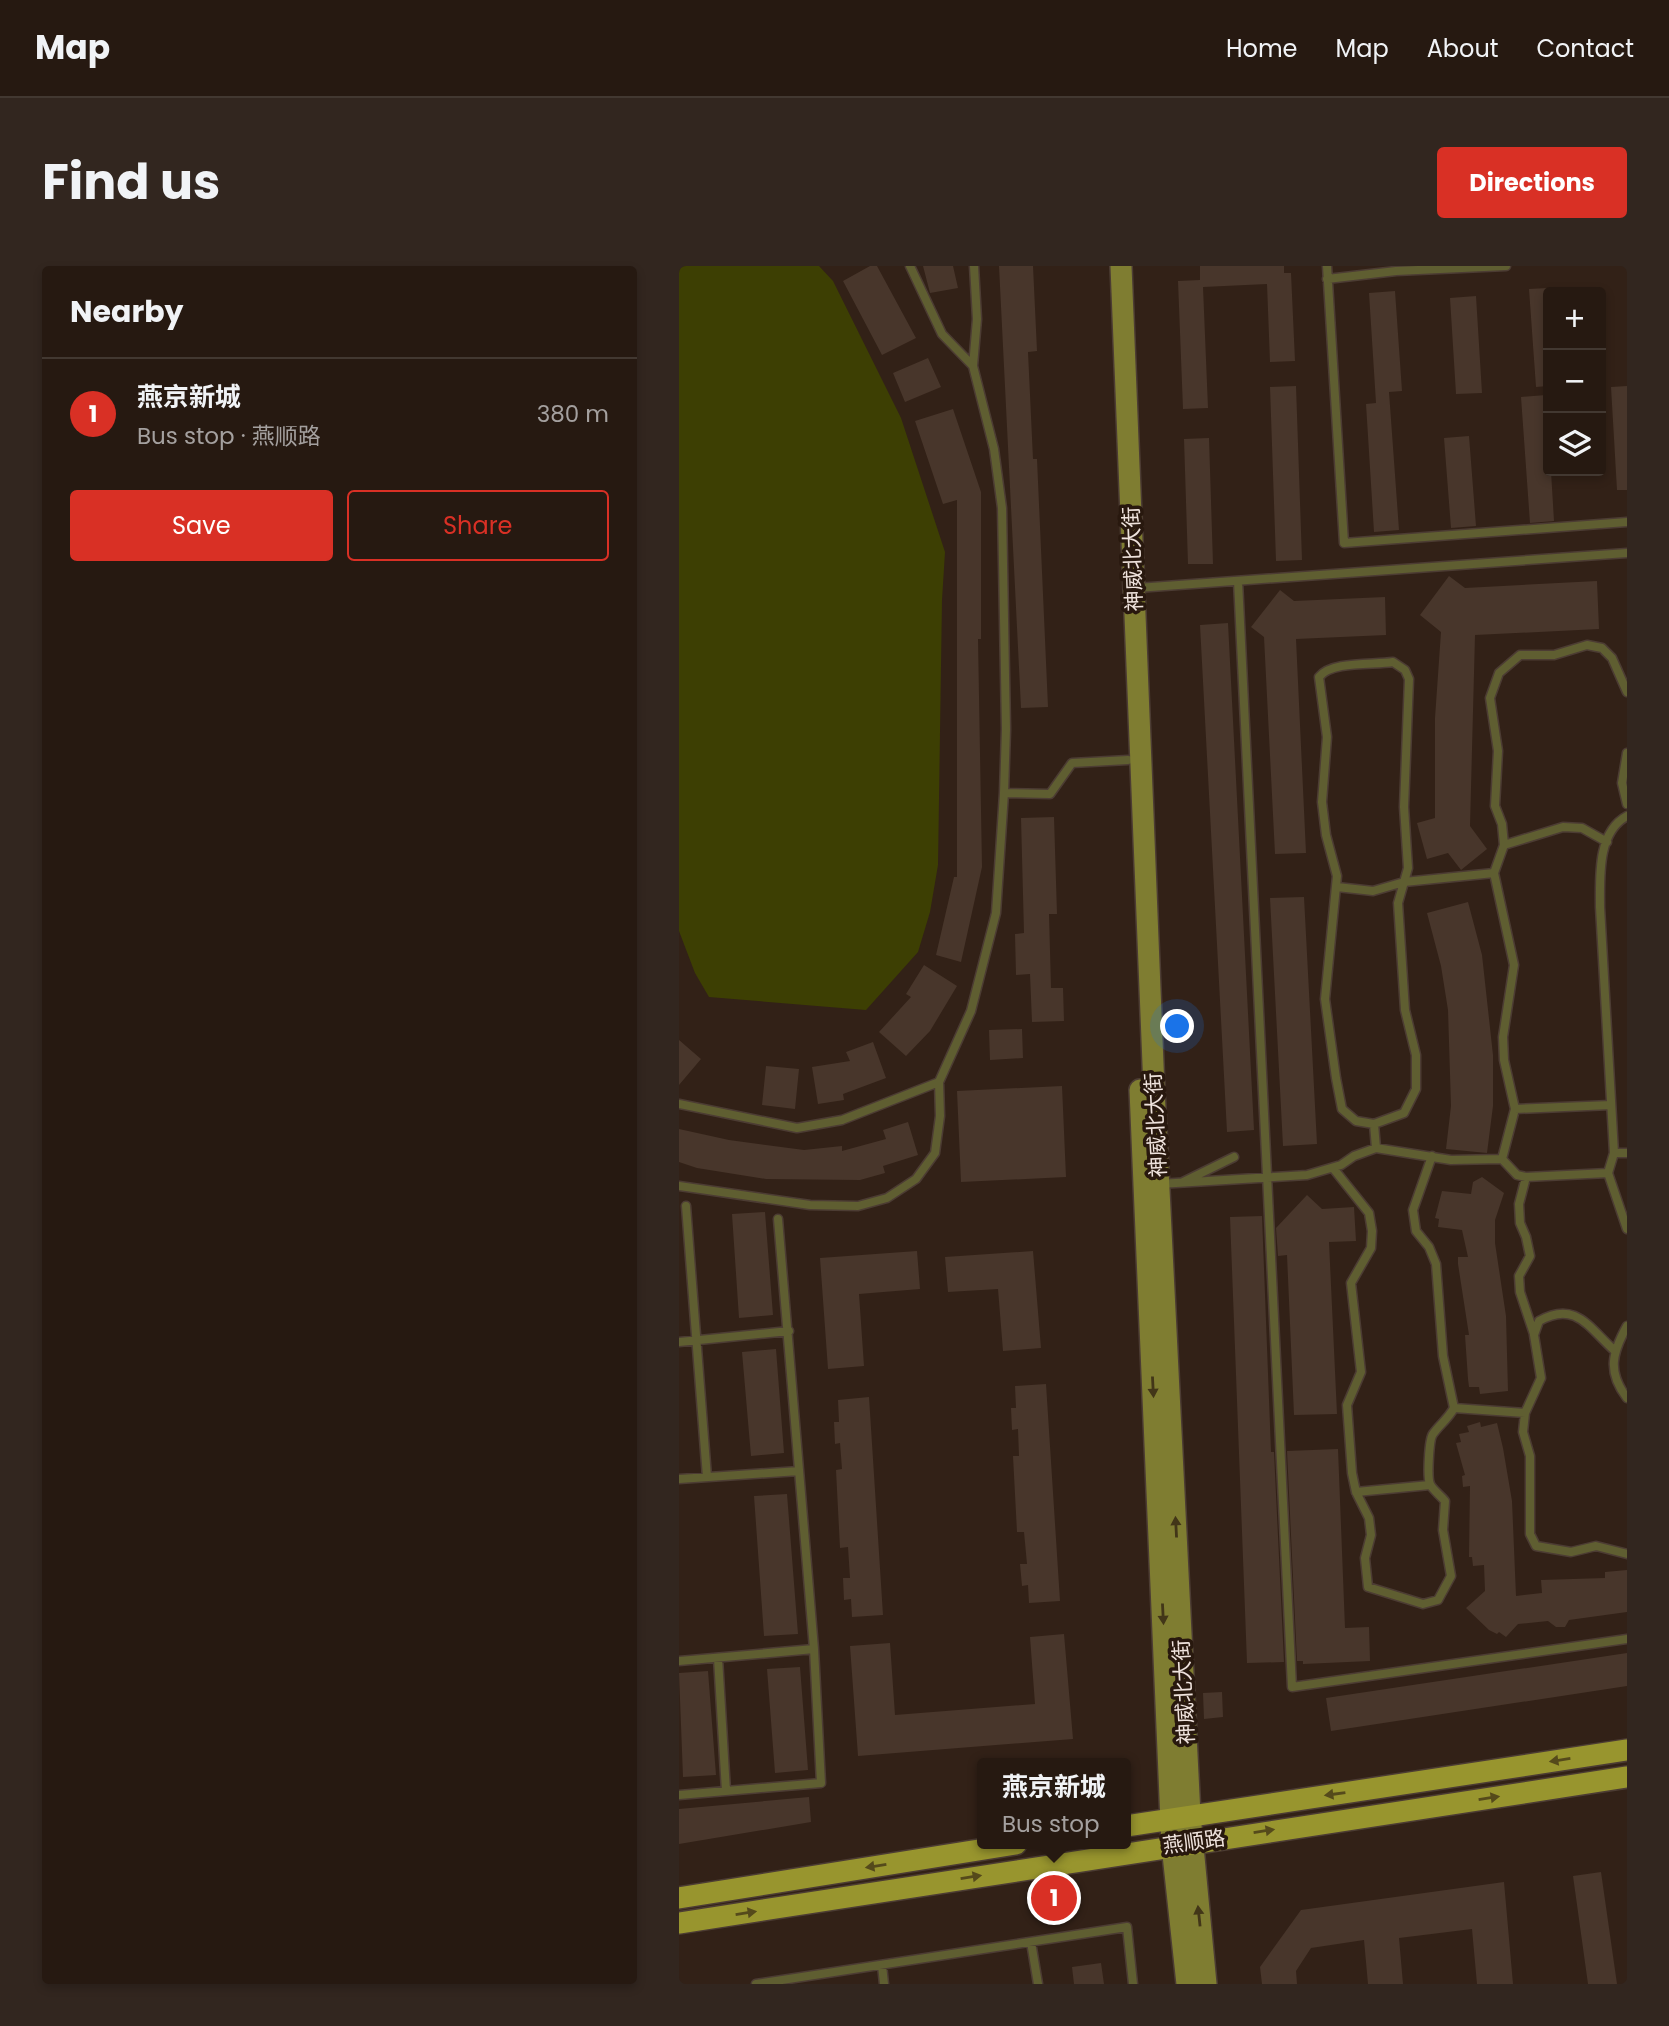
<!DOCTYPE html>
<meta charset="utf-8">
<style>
body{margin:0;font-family:Poppins,"Noto Sans SC",sans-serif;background:#32261f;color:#f1f3f6}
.controls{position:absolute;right:21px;top:21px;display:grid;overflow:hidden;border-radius:7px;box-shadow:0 4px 10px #0003}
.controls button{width:63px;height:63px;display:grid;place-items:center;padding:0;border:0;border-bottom:2px solid #423831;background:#261911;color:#f1f3f6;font:35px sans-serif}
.you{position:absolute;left:499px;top:761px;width:24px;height:24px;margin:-18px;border:5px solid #fff;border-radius:50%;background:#1a73e8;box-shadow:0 0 0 10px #1a73e833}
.badge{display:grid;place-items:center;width:46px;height:46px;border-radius:50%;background:#d93025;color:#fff;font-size:23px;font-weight:700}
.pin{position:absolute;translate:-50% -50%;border:4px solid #fff;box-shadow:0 2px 7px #0006}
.popup{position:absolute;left:298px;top:1492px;width:154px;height:91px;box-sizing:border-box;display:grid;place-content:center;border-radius:7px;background:#261911;filter:drop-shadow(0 2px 5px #0005);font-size:23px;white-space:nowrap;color:#a4a09f}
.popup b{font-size:26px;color:#f1f3f6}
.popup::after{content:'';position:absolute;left:50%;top:100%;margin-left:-14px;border:14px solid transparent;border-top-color:#261911}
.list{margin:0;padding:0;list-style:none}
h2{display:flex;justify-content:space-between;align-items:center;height:91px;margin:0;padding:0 28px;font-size:30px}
h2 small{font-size:23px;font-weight:400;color:#a4a09f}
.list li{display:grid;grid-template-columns:46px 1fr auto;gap:21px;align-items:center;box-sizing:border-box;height:112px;padding:0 28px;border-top:2px solid #423831}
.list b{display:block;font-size:26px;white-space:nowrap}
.list p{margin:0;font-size:23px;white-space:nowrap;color:#a4a09f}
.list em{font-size:23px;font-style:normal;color:#a4a09f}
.actions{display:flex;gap:14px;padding:21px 28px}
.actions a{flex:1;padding:16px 0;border:2px solid #d93025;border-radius:7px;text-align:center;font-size:24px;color:#d93025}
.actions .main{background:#d93025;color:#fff}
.icon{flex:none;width:38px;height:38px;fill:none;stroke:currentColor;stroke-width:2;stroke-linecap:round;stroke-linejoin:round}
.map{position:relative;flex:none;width:948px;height:1718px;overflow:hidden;border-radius:7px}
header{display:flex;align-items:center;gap:42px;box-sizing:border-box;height:98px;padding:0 35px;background:#261911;border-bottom:2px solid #423831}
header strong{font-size:33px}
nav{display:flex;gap:38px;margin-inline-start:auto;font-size:24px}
.intro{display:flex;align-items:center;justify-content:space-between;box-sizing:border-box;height:168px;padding:0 42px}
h1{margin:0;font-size:49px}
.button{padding:18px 32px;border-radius:7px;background:#d93025;color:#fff;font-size:24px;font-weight:700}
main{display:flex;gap:42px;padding:0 42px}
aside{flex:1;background:#261911;border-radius:7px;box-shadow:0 4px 10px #0003}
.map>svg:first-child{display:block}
.green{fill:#3d3f03}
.building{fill:#48362b}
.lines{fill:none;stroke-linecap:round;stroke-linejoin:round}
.lane-casing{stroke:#4c3c33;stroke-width:11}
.secondary-casing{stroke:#4c3c33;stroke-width:24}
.primary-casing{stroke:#4c3c33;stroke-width:24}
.lane{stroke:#5f5e31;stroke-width:8}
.secondary{stroke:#7f7d31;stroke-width:21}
.primary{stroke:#98952e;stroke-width:21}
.oneway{fill:#423618}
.oneway2{fill:#554a1b}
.labels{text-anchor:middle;stroke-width:7;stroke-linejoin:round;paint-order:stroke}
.street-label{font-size:21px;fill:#efe3dd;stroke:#28180e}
</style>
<header>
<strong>Map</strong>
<nav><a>Home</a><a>Map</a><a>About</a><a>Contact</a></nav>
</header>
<div class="intro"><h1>Find us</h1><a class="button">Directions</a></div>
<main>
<aside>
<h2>Nearby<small></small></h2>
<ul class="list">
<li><span class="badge">1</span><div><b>燕京新城</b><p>Bus stop · 燕顺路</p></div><em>380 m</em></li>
</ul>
<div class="actions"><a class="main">Save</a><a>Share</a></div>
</aside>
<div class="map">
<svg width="948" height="1718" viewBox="0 0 948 1718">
<rect width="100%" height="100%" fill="#322117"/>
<path class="green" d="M0,0H140L154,15L222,152L266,286L263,334L259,599L251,646L239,686L187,744L30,731L16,707L0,665Z"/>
<path class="building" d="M191,0H198L237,72L203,89L164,15Z
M244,0H274L279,22L251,27Z
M320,0H354L358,85L349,86L354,193H358L369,441L342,442Z
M521,0H605V7H612L616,95L591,96L588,18L524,21L529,142L504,143L499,15L521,14Z
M869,22V120L857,121L850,23Z
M716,25L723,125L710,126L720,264L695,266L687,138L697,137L690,27Z
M797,30L803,127L777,128L771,32Z
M249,92L262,121L226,136L214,107Z
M617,120L623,294L597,295L591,121Z
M948,120V224H938L932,121Z
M867,129L869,205H872L875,255L851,257L842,131Z
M274,143L302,226V373H299L303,601L282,696L257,689L275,611H278V234L264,238L236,155Z
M790,170L797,260L772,262L765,172Z
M530,172L534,298H509L505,173Z
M770,310L786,322L918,315L920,363L796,369L791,560L808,583L782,604L769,587L748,593L738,557L756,552V452L762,366L741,349Z
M601,324L615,335L706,331L707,369L617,373L627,587L596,588L585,371L572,361Z
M549,357L575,864L548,866L521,359Z
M375,551L378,648H370L372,722H384L385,755L353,756L351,708L337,709L336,668L345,667L342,552Z
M625,631L638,878L604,880L591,632Z
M789,636L803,689L814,789V840L808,887L767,883L772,840L769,744L762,700L748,647Z
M245,699L278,720L251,765L227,790L200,766L232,731L227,728Z
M343,763L344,792L311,794L310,764Z
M0,774L22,793L0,819Z
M194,776L207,812L164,828L165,834L139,838L133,801L171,795L167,786Z
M87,800L120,803L116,843L83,839Z
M383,820L387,911L282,916L278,825Z
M229,856L239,889L204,900L206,907L181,914L87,913L18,902L0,896V863L50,874L125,884L163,880V885L207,873L204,864Z
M803,911L825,927L816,954V977L827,1050L829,1125L801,1128L800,1121H790L789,1113L786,1069H790L779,998V991H789L783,964L759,961L760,953L756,952L763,925L792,928L794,916Z
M628,929L643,943L675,941L677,975L650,976L658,1148L615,1149L608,989L599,990L597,962Z
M86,946L94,1049L60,1052L53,948Z
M583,950L592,1186H595L605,1396L568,1397L551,951Z
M238,985L241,1023L180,1028L185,1100L149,1103L141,992Z
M354,985L362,1082L324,1085L319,1023L269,1026L266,991Z
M97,1083L105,1187L72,1190L63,1086Z
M367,1118L381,1335L350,1337L349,1319L343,1320L341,1298H348L345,1266H338L334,1190H340L339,1163L333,1164L332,1142H337L336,1120Z
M190,1131L204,1349L173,1351L172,1333L165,1334L164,1312H171L169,1281L161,1282L157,1204L163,1203L161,1177L156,1178L155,1156H160L159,1134Z
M801,1156L802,1161L818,1157L824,1182L833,1235L837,1330L863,1327L862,1314L926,1312V1306L948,1304V1346L890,1354L886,1361H877L869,1355L839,1358L827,1371L820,1366L818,1368L810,1364L787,1342L806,1325L805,1299L794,1300L793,1291H790L791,1220L784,1221L783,1210L786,1209L777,1177L782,1176L780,1168L790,1166L788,1160Z
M659,1183L666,1362L690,1361L691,1395L624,1398V1395H618L608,1185Z
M108,1228L119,1368L85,1370L75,1230Z
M385,1368L394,1473L179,1490L171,1380L211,1377L216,1449L356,1438L351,1371Z
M948,1387V1420L652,1465L647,1432Z
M121,1401L129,1504L96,1507L88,1403Z
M29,1405L37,1509L4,1511L0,1407Z
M543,1426L544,1451L525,1453L524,1427Z
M130,1531L132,1556L0,1578V1543Z
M922,1606L938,1718H909L894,1610Z
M825,1616L834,1718H798L793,1663L720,1672L724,1718H689L685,1674L632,1682L617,1705L618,1718H583L581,1701L622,1644Z
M422,1697L425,1718H395L393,1701Z"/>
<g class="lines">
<defs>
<path id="lane" d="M231,0L263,68L294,100
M295,0L298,53L294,100L315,183L323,242L327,463L325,527
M648,0L665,277L948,256
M648,13L717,5L827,0
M559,315L613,1421L948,1373
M458,322L948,287
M714,396L726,404L730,413L725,541L729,602L719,637L726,744L737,789V823L725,847L695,858L677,855L663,843L657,812L646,733L658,610L647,569L643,536L648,471L640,411C652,395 693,399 714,396Z
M948,487L943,517L948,538
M948,550C918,566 921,611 921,641L935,887L929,907L948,963
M825,579L884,561L903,562L928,576
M658,621L694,625L725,616L815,607
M0,838L118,862L163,854L260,816L292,745L317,647L325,527L371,528L393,497L449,494
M836,843L932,839
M695,858L697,882
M935,887H948
M823,893L836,843L825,794L824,771L835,699L815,607L825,579L823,558L816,540L819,485L811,432L820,407L841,389H875L908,379L923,382L933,392L948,426
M654,902L690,947L693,965L692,982L672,1017L682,1106L668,1139L673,1207L677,1226L690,1252L692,1269L686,1292L689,1321L744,1338L759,1334L772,1310L764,1264L766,1235C761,1229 753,1223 751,1218C748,1211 750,1173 754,1168C760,1159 769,1153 775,1142L764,1090L757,998L750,981L737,965L734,944L753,890
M847,911L840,938L841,957L847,971L851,990L840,1010L841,1026L855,1068
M504,916L555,891
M480,918L628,909L662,899L675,890L697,882L772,894L823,893L838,909L847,911L929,907
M0,920L131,939L179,940L208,932L237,913L256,887L261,850L260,816
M7,940L28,1211
M948,1060C933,1087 928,1106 948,1132
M0,1076L110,1065
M936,1085C910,1062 897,1034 860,1055L855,1069L862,1112L846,1147L844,1166L851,1190V1268L857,1280L892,1286L917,1280L948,1288
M775,1142L846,1147
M0,1213L120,1205
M677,1226L751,1219
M39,1392L47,1525L43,1458
M0,1395L135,1383
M0,1529L142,1517L135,1383L99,953
M352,1676L359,1718
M203,1699L205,1718
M77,1718L448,1661L454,1718"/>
<path id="secondary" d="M442,0L475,823L511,1549L527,1718
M461,824L493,1579L508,1718"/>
<path id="primary" d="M447,1560L948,1484
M0,1632L337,1578
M0,1657L948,1511"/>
</defs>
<use href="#lane" class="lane-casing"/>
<use href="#secondary" class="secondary-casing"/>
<use href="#primary" class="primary-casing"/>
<use href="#lane" class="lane"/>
<use href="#secondary" class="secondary"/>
<use href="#primary" class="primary"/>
</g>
<defs><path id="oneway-solid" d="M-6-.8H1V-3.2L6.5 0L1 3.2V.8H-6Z" transform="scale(1.75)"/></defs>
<g class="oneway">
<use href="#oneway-solid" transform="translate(474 1121) rotate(87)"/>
<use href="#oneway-solid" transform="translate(497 1261) rotate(-93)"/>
<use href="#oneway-solid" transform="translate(484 1348) rotate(87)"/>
<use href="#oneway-solid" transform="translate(520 1650) rotate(-96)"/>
</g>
<g class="oneway2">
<use href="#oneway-solid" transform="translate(881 1494) rotate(171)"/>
<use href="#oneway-solid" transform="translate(656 1528) rotate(172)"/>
<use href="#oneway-solid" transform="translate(810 1532) rotate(-9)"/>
<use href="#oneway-solid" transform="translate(585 1565) rotate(-9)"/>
<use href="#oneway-solid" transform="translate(197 1600) rotate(171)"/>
<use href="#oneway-solid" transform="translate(292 1611) rotate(-9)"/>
<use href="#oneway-solid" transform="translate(67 1647) rotate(-9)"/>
</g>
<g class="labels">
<g class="street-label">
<text transform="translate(454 293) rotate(-92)" y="7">神威北大街</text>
<text transform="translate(477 859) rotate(-93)" y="7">神威北大街</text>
<text transform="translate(505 1426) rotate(-93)" y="7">神威北大街</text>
<text transform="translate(515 1576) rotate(-8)" y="7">燕顺路</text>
</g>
</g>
</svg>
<div class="controls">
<button>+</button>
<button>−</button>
<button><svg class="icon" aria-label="layers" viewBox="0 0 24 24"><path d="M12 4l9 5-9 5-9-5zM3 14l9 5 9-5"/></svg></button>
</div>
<div class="you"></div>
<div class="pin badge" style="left:375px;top:1632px">1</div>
<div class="popup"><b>燕京新城</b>Bus stop</div>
</div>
</main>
